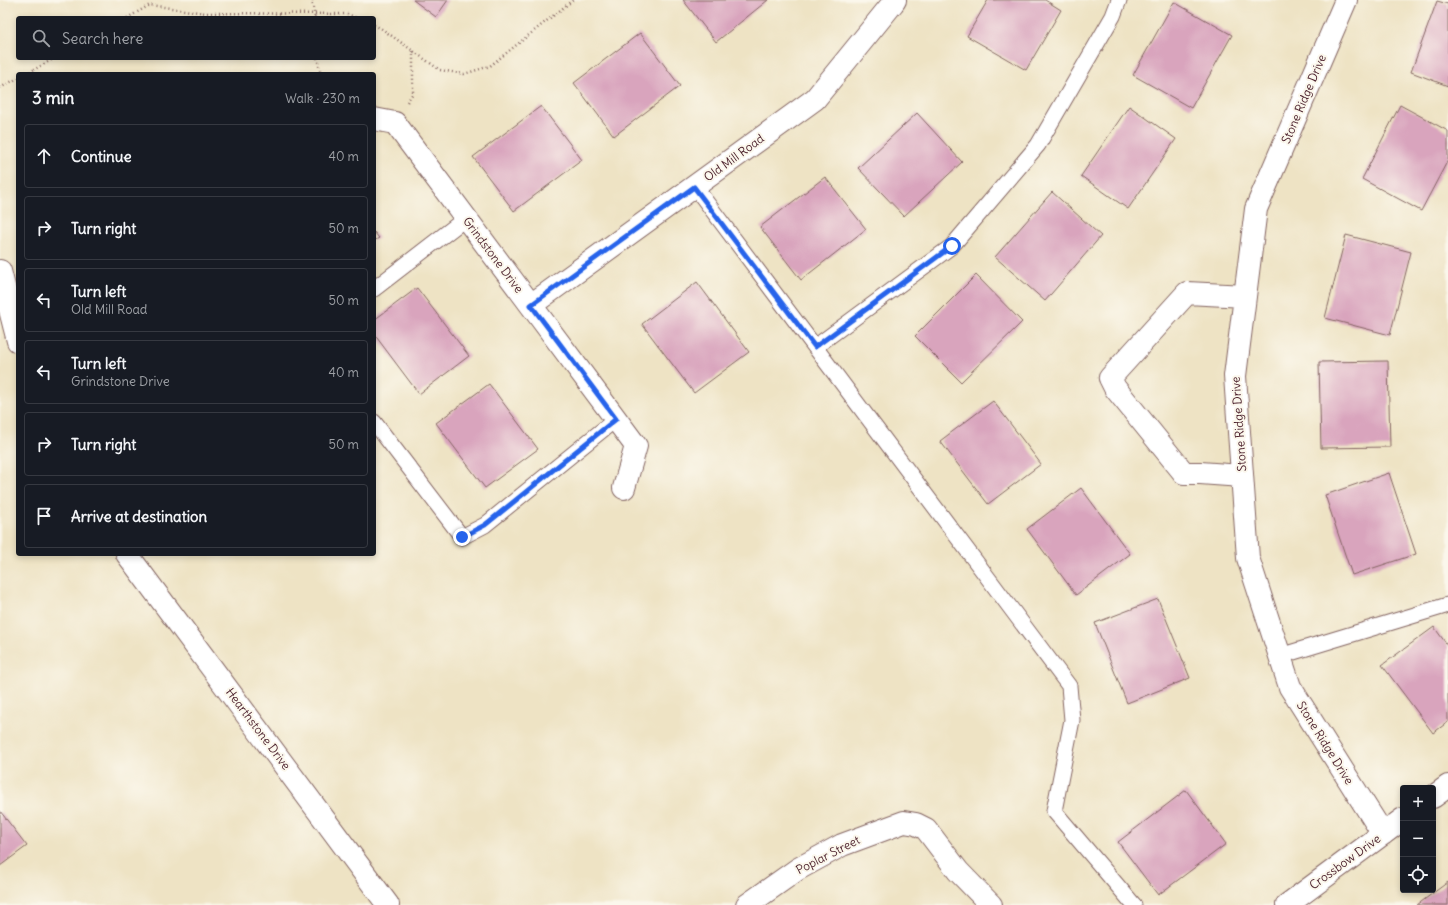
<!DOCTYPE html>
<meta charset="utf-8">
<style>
body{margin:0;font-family:Delius,sans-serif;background:#242831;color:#f1f3f6}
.controls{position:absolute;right:12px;bottom:12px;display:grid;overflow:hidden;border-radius:4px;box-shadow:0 2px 6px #0003}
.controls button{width:36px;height:36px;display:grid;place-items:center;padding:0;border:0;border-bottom:1px solid #363941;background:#171b24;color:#f1f3f6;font:20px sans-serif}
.stop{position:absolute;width:12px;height:12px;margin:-9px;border:3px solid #2563eb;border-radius:50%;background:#fff}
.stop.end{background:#2563eb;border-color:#fff;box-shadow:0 1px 4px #0008}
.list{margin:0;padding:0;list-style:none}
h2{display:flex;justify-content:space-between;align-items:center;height:52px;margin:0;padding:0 16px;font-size:17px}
h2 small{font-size:13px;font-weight:400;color:#9ea1a6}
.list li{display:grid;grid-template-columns:26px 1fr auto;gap:12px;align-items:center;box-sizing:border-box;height:64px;margin:0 8px 8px;padding:0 8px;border:1px solid #363941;border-radius:4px}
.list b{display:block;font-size:15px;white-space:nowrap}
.list p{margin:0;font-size:13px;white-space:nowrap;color:#9ea1a6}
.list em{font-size:13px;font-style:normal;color:#9ea1a6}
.icon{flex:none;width:22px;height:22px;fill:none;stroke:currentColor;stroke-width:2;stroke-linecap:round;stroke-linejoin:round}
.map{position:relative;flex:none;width:1448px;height:905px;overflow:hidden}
.search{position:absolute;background:#171b24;box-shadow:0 2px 6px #0003;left:16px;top:16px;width:360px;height:44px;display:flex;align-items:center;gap:10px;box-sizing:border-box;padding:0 14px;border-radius:4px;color:#9ea1a6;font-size:15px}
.panel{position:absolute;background:#171b24;box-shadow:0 2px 6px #0003;left:16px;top:72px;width:360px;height:484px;border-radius:4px}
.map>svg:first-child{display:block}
.building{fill:#d9a4bd}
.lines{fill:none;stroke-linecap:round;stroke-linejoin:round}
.lane-casing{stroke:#836461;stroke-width:17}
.street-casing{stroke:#836461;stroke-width:24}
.path{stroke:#836461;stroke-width:2.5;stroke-dasharray:1 3;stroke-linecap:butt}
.lane{stroke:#fff;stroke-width:15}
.street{stroke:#fff;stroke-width:22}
.route{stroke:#2563eb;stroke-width:5}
.labels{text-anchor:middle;stroke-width:4;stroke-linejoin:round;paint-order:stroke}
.street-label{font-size:12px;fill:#4a1f2b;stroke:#fbf7ec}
</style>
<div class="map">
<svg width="1448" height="905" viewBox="0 0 1448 905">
<rect width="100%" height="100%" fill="#fbf7ec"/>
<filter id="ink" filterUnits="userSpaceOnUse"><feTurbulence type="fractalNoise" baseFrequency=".025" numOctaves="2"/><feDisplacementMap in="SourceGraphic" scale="8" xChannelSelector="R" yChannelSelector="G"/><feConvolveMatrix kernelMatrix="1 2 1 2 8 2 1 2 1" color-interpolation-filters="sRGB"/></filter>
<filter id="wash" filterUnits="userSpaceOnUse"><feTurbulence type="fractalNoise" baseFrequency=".012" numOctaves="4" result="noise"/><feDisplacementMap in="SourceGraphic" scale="16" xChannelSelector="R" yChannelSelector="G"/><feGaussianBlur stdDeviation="0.9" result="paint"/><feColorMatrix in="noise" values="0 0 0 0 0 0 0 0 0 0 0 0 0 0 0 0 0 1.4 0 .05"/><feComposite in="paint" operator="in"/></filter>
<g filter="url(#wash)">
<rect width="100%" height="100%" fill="#eee3c4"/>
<g id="blocks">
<path class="building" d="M413,0H448L436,17Z
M683,0H768L716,42Z
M988,0H1045L1061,10L1026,70L967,36Z
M1437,1L1448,4V86L1411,72Z
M1174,2L1232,35L1191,108L1133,75Z
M640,33L680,86L614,136L574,83Z
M1400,105L1448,131V160L1421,211L1362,179Z
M541,106L582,160L514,211L473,157Z
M1129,106L1176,139L1128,209L1081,176Z
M917,113L962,162L904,216L858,168Z
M825,177L866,229L801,280L760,227Z
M1052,192L1101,236L1045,301L995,257Z
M374,232L379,238L374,241Z
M1346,235L1411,252L1390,335L1325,318Z
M976,275L1022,322L961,382L915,336Z
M697,282L749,352L694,393L642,324Z
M417,288L469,356L419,394L374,334V320Z
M1388,361L1390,447L1321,448L1319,362Z
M489,384L538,449L485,488L436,423Z
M993,401L1041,464L988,504L940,441Z
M1389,473L1416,554L1352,575L1325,495Z
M1081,488L1130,554L1076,595L1027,529Z
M1158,599L1190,678L1127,703L1095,623Z
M1434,627L1448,646V722L1433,733L1382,665Z
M1186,790L1226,844L1158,895L1118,842Z
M0,811L27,846L0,866Z
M1448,882V905H1417Z"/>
</g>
</g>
<g filter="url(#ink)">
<use href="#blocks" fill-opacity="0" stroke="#836461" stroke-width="1"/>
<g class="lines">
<defs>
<path id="lane" d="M695,187L1069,686L1072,720L1054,811L1134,905
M374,289L466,218
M815,347L952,246L1038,145L1113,16L1119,0
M374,422L462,537L485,525L616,419
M1280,656L1448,605"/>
<path id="street" d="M1346,0L1256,209L1235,376L1248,558L1290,687L1383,834
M374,119L395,123L636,446L624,488
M0,271L18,341
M531,305L815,99L893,3L895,0
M1242,476L1200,473H1184L1115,388L1110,378L1187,293L1245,296
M127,554L388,905
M1433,797L1448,786
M747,905L798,869L842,845L904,822L916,824L926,829L958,871L991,905
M1287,905L1403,819"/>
</defs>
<use href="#lane" class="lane-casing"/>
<use href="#street" class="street-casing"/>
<path class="path" d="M312,0L315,18
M127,18L150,5L205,13L347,14L357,18
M374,25L382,29L440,70L464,74L490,66L573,0
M317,58L321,74
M26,74L55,58
M0,88L18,78
M407,102L413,93V51"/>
<use href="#lane" class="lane"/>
<use href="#street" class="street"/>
</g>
</g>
<g class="lines" filter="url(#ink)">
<path class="route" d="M462,537L485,525L616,419L531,305L694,187L815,347L952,246"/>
</g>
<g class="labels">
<g class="street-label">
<text transform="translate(1304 99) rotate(-67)" y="4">Stone Ridge Drive</text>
<text transform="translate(734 158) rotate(-36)" y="4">Old Mill Road</text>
<text transform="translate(493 255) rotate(53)" y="4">Grindstone Drive</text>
<text transform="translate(1239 424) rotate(-94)" y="4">Stone Ridge Drive</text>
<text transform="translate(258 729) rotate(53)" y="4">Hearthstone Drive</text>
<text transform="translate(1325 743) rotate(58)" y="4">Stone Ridge Drive</text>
<text transform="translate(828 855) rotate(-27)" y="4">Poplar Street</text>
<text transform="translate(1345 862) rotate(-36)" y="4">Crossbow Drive</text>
</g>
</g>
</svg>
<div class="controls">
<button>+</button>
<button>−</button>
<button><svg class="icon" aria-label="locate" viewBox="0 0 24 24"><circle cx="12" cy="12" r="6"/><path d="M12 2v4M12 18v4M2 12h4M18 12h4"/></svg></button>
</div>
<div class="stop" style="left:952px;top:246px"></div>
<div class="stop end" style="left:462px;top:537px"></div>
<div class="search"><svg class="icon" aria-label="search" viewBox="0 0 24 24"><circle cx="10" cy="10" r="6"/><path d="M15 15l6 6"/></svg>Search here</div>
<section class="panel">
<h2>3 min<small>Walk · 230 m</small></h2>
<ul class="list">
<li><svg class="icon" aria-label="ahead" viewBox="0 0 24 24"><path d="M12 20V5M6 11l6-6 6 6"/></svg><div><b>Continue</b></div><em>40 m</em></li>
<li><svg class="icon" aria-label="right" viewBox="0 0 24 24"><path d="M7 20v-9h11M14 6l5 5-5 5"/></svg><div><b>Turn right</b></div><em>50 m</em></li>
<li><svg class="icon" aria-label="left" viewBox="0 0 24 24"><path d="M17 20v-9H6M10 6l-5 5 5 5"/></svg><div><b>Turn left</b><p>Old Mill Road</p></div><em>50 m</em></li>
<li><svg class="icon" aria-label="left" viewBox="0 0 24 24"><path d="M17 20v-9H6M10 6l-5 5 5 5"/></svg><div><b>Turn left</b><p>Grindstone Drive</p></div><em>40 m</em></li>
<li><svg class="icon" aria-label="right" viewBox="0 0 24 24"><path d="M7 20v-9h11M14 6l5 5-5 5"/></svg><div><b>Turn right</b></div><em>50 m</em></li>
<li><svg class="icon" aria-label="arrive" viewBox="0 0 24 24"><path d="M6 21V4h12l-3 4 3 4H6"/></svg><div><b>Arrive at destination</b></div></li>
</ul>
</section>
</div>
